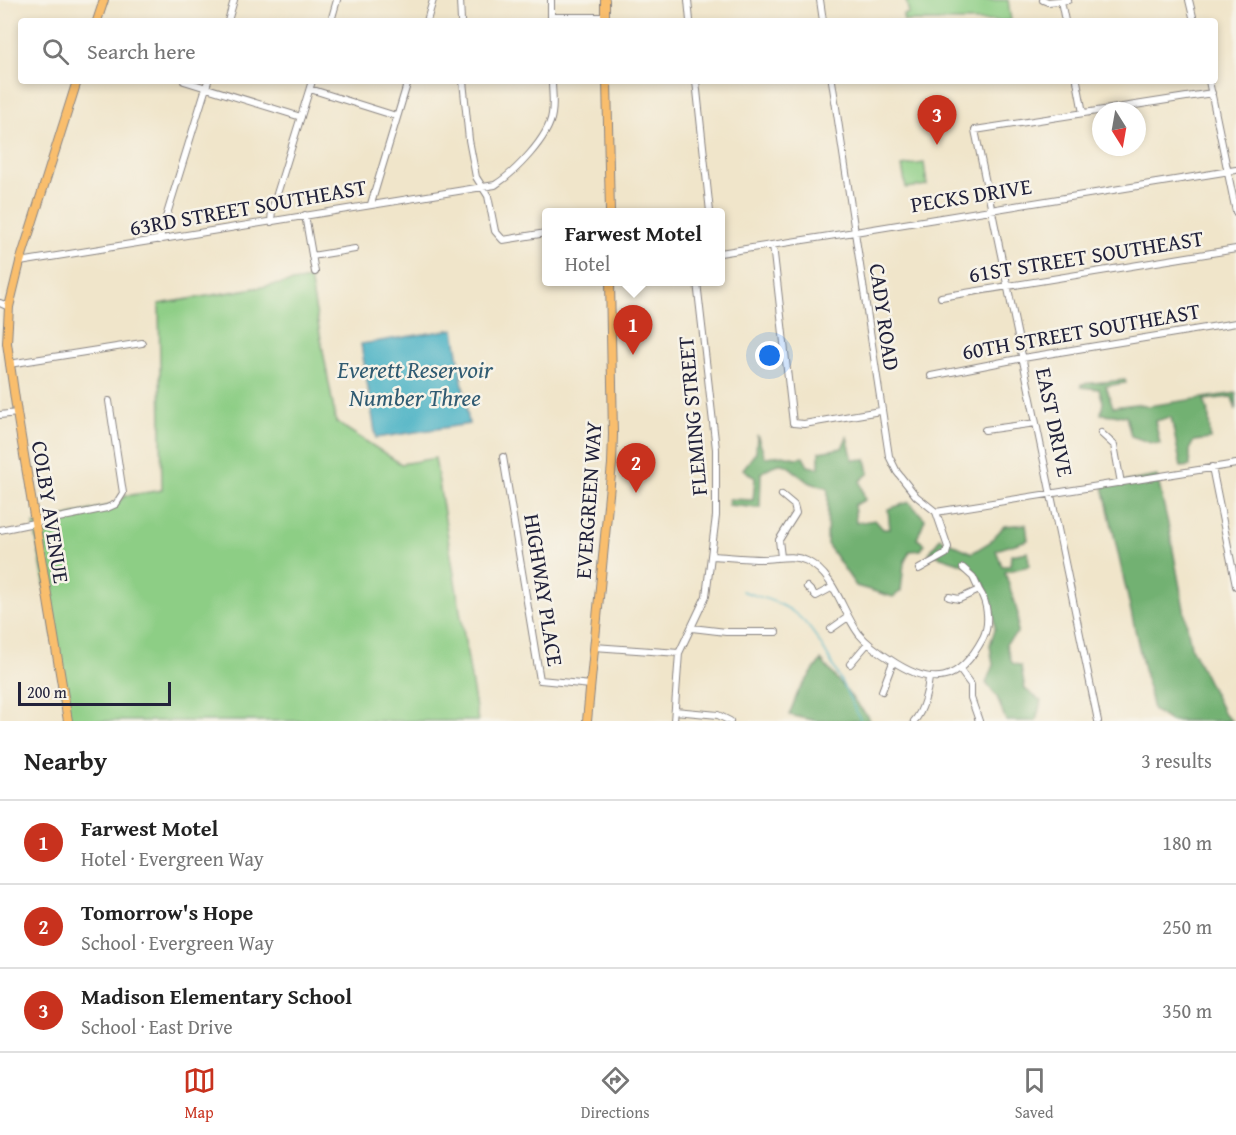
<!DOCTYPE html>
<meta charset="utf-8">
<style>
body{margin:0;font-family:"Gentium Book Plus",serif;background:#f2f2f2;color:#222}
.compass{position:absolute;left:1092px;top:102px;width:54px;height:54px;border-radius:50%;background:#fff;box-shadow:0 3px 9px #0003;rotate:169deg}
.scale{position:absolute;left:18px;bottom:15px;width:153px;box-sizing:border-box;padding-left:6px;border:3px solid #22223b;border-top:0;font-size:16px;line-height:21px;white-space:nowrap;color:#22223b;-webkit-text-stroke:4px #f7f3e8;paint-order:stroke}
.you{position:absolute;left:770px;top:356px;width:21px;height:21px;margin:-15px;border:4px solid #fff;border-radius:50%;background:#1a73e8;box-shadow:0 0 0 9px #1a73e833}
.badge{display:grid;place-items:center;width:39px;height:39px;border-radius:50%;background:#c8321e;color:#fff;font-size:20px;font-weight:700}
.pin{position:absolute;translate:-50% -50px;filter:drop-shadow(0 2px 3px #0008)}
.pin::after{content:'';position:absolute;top:32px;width:21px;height:18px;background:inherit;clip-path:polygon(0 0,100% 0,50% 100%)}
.popup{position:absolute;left:542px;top:208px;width:183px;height:78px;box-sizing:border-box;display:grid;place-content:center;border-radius:6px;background:#fff;filter:drop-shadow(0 2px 4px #0005);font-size:20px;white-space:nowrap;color:#767676}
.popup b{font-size:22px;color:#222}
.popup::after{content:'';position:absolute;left:50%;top:100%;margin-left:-12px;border:12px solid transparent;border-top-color:#fff}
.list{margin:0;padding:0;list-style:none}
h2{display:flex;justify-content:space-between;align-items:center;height:78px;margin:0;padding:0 24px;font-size:26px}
h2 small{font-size:20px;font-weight:400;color:#767676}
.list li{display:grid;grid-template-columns:39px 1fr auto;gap:18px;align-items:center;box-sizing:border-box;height:84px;padding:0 24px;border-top:2px solid #e0e0e0}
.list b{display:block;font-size:22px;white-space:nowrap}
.list p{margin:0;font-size:20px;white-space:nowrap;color:#767676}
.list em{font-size:20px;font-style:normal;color:#767676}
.icon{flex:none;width:33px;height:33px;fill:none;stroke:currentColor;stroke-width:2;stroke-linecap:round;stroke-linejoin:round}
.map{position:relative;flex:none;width:1236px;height:721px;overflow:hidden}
.search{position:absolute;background:#fff;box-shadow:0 3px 9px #0003;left:18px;right:18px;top:18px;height:66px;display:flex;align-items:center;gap:15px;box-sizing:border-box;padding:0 21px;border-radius:6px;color:#767676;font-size:22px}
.sheet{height:330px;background:#fff}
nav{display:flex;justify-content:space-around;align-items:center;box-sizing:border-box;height:84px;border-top:2px solid #e0e0e0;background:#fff;font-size:16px;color:#767676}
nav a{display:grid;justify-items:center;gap:3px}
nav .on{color:#c8321e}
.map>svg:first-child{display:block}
.green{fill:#8dce85;stroke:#587860;stroke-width:1.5}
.forest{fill:#72b172;stroke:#4a6a56;stroke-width:1.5}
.water{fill:#46b1c4;stroke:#346a80;stroke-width:1.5}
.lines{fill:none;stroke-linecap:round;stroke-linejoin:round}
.stream{stroke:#46b1c4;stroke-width:1.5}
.minor-casing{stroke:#898482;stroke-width:8}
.major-casing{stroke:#898482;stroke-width:10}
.minor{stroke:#fff;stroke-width:6}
.major{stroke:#f9be6d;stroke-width:8}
.labels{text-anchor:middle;stroke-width:5;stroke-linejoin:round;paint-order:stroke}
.street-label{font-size:22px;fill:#22223b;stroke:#f7f3e8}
.water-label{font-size:24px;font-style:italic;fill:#305b72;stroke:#f7f3e8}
</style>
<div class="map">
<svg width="1236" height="721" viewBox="0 0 1236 721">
<rect width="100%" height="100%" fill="#f7f3e8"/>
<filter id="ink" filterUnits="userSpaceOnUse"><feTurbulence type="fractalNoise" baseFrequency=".0167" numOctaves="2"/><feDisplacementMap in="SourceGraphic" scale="12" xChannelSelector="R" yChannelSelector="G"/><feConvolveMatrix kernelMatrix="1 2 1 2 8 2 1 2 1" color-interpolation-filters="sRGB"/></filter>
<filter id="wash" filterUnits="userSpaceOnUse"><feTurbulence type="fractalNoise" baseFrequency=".008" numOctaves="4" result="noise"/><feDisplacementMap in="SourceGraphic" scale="24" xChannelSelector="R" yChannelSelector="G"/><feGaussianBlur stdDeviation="1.35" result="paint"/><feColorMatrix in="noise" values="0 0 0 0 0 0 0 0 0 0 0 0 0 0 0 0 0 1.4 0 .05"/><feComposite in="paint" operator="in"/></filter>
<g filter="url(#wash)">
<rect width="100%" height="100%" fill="#f0e5ca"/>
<path class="green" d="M906,0H1008L1011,21H904L903,15L909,13Z
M924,163L927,185L906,188L902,166Z
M310,279L336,422L401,464L435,458L478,721H68L34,524L116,504L125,496L162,490L159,304Z"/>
<path class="forest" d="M1125,380L1126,383L1106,386L1113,407L1136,404L1148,406L1236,393V410L1232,397L1204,400L1209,415L1210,439L1194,441L1190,448V466L1181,467L1171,417L1155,421L1160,444L1151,443L1131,436L1126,416L1101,414L1103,402L1099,389L1081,387V384Z
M757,435L765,457L783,455L796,458L803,457L808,466L819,468V452L842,448L847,437L853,460L866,459L869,473L860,481L865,500L854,505L856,523L875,520L883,529H890L888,509L909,502L925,519L917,539L925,544L921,550L910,551L904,563L901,591L893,597L856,586L827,544L828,488C822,486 814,485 809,482C789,471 788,453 761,473L760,508L728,505L729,499L753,500L755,478L743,469L756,452Z
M1157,476L1169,528L1191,647L1224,714L1232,721H1170L1153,710L1103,486Z
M1026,524L1028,540L996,550L1002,566H1010L1011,555L1028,552L1029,566L1005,572L1018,614L1017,633L1006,644L1012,663L1021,666L1025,689L1041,701L1036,721H1006L997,697L986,683L993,665L990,645L995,629L993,604L984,584L971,567L929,553L940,538L972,553L990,542L1004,526Z
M821,660L868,717L870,721H817L789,715L798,692Z"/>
<path class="water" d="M454,329L469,424L376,438L361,344Z"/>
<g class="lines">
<path class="stream" d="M742,591C759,597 778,601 793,612C820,630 845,691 861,721"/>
</g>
</g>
<g filter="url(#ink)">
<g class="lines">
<defs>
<path id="minor" d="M460,0L461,21
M688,0L690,21
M820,0L823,21
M1043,0L1048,2L1068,0
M1189,0L1194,21
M1061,1L1065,21
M551,17H605
M551,20V0
M228,21L234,0
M331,21L337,0
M427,21L433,0
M184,81L301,117
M463,81L469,140L476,177L488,196L495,231L503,240L546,233
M696,81L710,212
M832,81L889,456L897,472L916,496L936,512L948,547L946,554L919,569
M1077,81L1083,113
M1209,81L1236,212
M310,89L396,116
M371,204L408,81
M305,215L315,272
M271,222L272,210L312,81
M159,240L208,81
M773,245L793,423L804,424L880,411
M720,253L855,232L1236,170
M312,256L355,249
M20,262L495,185C514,173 549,138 552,114C554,103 552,92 552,81
M941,297L1236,249
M0,303L9,307
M9,364L142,343
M931,376L1023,358L1236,323
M0,415L17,413
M985,430L1036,423
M1101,433L1114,445L1121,483
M503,457L540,680L591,685
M1212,467L1236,586
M936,512L1236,464
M0,530L107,508L116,504L123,493L109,401
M712,556C729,557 746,559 762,559C778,559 792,554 807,561C836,576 841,610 859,634C868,645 880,653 891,660C933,688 959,683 983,638C990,624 988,603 979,590L959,599L949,597
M781,557L779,540L796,513L794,505L782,495
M963,568L973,577L979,590
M807,587L816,596L833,587
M692,628L726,632H776
M831,629L848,617
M594,647L679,653
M850,664L868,643
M960,670L971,685V698L979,721
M882,691L893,662
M675,711L718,715L730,721
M674,721L679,653L706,596L716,516V449L697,282
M914,721C923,712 928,690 929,678
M1098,721L975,130L1212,93"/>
<path id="major" d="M605,0V21
M97,21L104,0
M607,81L610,212
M68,721L17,413L7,343L9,307L20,262L77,81
M587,721L612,464L613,434L610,282"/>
</defs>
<use href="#minor" class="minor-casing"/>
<use href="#major" class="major-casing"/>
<use href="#minor" class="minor"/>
<use href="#major" class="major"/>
</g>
</g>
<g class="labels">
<g class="street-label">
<text transform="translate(971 195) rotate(-9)" y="8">PECKS DRIVE</text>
<text transform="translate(248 207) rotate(-10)" y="8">63RD STREET SOUTHEAST</text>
<text transform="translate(1086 256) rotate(-9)" y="8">61ST STREET SOUTHEAST</text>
<text transform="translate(885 317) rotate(82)" y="8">CADY ROAD</text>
<text transform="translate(1081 331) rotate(-10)" y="8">60TH STREET SOUTHEAST</text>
<text transform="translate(692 416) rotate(-95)" y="8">FLEMING STREET</text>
<text transform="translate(1055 422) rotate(78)" y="8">EAST DRIVE</text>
<text transform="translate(588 500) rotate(-86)" y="8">EVERGREEN WAY</text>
<text transform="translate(51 512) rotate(81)" y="8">COLBY AVENUE</text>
<text transform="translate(544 590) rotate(81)" y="8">HIGHWAY PLACE</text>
</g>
<g class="water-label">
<text x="415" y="378">Everett Reservoir<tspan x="415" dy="28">Number Three</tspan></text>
</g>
</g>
</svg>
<svg class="compass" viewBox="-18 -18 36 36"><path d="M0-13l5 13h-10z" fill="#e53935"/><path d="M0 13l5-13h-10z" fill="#767676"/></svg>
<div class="scale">200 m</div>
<div class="you"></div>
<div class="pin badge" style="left:633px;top:355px">1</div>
<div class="popup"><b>Farwest Motel</b>Hotel</div>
<div class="pin badge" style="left:636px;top:493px">2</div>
<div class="pin badge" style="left:937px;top:145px">3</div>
<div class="search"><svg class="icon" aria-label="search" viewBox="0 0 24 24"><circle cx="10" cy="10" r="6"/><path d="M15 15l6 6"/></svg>Search here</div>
</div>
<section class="sheet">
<h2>Nearby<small>3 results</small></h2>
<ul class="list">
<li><span class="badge">1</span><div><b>Farwest Motel</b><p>Hotel · Evergreen Way</p></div><em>180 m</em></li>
<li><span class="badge">2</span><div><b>Tomorrow's Hope</b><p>School · Evergreen Way</p></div><em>250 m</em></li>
<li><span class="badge">3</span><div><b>Madison Elementary School</b><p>School · East Drive</p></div><em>350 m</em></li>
</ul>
</section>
<nav>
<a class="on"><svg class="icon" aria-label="map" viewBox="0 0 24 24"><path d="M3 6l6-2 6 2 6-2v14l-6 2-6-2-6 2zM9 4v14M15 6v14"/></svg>Map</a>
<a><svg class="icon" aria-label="directions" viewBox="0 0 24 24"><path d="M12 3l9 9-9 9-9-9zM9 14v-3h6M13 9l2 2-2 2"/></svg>Directions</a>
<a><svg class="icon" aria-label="saved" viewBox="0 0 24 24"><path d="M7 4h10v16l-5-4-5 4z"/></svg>Saved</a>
</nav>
